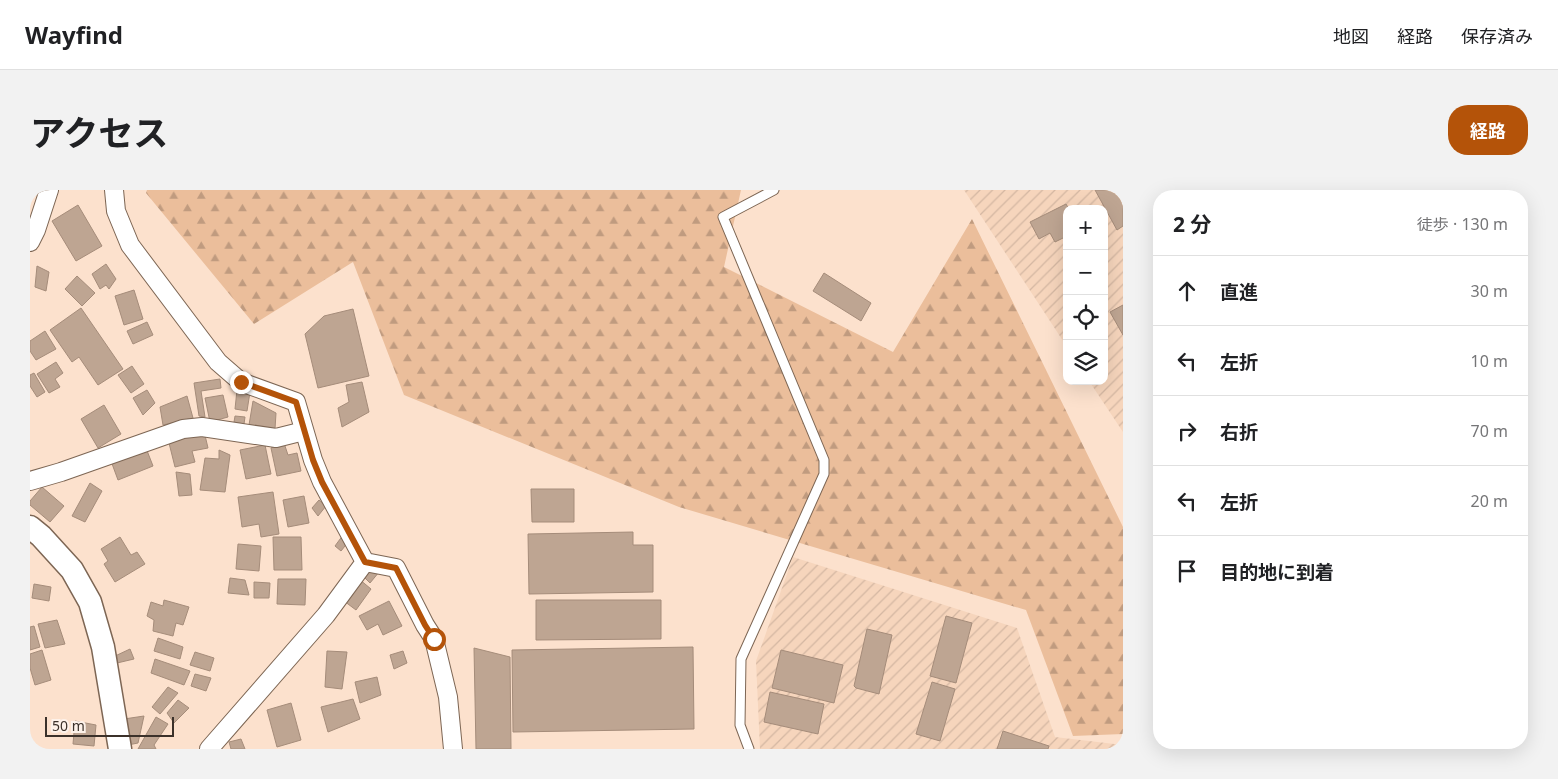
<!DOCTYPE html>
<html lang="ja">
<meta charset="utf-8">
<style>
body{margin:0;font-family:"Noto Sans","Noto Sans JP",sans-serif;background:#f2f2f2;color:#202124}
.controls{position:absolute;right:15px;top:15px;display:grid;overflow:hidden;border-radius:10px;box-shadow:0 5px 20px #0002}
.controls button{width:45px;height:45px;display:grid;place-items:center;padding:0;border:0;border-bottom:1px solid #e0e0e0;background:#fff;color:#202124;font:25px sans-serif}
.scale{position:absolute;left:15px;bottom:12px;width:129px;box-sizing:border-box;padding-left:5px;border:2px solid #3b312a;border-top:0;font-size:14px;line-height:18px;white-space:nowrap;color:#3b312a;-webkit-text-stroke:4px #fdf2ea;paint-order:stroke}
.stop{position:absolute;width:15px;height:15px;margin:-11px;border:4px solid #b45309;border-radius:50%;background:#fff}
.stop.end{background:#b45309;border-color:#fff;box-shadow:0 1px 5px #0008}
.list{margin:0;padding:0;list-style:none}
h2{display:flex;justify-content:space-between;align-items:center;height:65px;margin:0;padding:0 20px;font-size:21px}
h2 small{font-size:16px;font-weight:400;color:#757577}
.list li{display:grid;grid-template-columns:32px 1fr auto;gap:15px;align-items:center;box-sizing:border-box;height:70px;padding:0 20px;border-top:1px solid #e0e0e0}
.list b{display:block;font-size:19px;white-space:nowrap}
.list em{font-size:16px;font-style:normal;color:#757577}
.icon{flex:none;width:28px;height:28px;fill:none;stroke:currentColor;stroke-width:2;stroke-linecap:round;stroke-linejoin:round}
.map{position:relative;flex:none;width:1093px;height:559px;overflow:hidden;border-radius:20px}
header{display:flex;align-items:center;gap:30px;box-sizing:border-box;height:70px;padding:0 25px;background:#fff;border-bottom:1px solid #e0e0e0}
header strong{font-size:24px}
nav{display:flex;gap:28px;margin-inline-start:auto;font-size:18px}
.intro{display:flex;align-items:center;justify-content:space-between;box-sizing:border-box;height:120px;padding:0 30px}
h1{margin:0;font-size:35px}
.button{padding:12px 22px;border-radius:20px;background:#b45309;color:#fff;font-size:18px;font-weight:700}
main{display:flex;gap:30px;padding:0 30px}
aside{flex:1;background:#fff;border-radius:20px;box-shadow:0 5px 20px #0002}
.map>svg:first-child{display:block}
.industrial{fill:url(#industrial-furrows)}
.forest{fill:url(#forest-firs)}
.building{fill:#bea592;stroke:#a58c7a}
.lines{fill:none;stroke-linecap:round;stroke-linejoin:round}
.service-casing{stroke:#7d6654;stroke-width:11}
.minor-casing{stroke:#7d6654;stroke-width:20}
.tertiary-casing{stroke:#7d6654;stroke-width:25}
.service{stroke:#fff;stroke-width:9}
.minor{stroke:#fff;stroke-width:18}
.tertiary{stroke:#fff;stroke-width:22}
.route{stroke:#b45309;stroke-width:6}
</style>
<header>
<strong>Wayfind</strong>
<nav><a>地図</a><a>経路</a><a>保存済み</a></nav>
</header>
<div class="intro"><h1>アクセス</h1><a class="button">経路</a></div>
<main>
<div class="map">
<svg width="1093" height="559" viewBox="0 0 1093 559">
<defs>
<pattern id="industrial-furrows" width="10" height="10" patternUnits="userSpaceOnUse" patternTransform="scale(1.25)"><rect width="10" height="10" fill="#f6d5bc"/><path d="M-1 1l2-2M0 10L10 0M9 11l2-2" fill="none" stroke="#d4b7a2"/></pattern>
<pattern id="forest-firs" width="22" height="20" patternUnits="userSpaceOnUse" patternTransform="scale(1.25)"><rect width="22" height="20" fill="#ebbe9b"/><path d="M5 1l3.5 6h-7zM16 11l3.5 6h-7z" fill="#c09b7f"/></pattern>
</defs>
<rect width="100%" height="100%" fill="#fce1cd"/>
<path class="industrial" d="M934,0H1093V242L1059,191H1074V19H1037V157Z
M763,367L987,438L1025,547L1093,555V559H730L726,471Z"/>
<path class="forest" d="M117,0H711L694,77L863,162L942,29L1093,337V544L1043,546L996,420L649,317L374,205L323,72L224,134L116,3Z"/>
<path class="building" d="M1065,0H1093V36L1087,40Z
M1036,14L1039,19H1037V46L1025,52L1020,43L1009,49L1000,32Z
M48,15L72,56L46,71L22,31Z
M76,74L86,89L79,99L76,95L70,99L62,84Z
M7,76L19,82L16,101L5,97Z
M794,83L841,113L831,131L783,101Z
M47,86L65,103L52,116L35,99Z
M104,100L113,129L94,135L85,106Z
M1093,115V145L1080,122Z
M51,118L93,179L68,195L49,167L42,172L20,140Z
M323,119L339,186L288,198L275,144L294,126Z
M117,132L123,145L103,154L97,141Z
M15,141L26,159L6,170L0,161V151Z
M26,172L33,183L25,189L30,197L19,203L7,184Z
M102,176L114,194L101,203L88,185Z
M4,183L15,202L7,207L0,196V185Z
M190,189L191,198L171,201L175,227L169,226L164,193Z
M332,192L339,222L312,237L308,218L319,212L316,195Z
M117,200L125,213L113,225L103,208Z
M207,200L220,202L217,221L205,219Z
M193,205L198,227L180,232L175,208Z
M157,206L163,228L133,235L130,217Z
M223,211L246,223L245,239L219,235Z
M74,215L91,244L68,258L51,229Z
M205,226L215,227L214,234L204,232Z
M174,241L178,258L162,261L165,272L145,277L138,249Z
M254,253L258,265L267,263L271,281L247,286L241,258Z
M235,255L241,284L216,289L210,260Z
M116,258L123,276L88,290L81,271Z
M189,260L200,265L195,302L170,300L175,268L189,269Z
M146,282L160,284L162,305L149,306Z
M60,293L72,301L55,332L42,326Z
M12,297L34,316L20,332L0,315V311Z
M501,299H544V332H502Z
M243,302L249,344L231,347L229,334L212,337L208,307Z
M274,306L279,333L258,337L253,310Z
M289,310L296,316L288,326L282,318Z
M603,342V355H623V402L499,404L498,344Z
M313,345L319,351L311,361L305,356Z
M90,347L101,365L107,362L115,374L85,392L74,374L78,371L71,359Z
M243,347H271L272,380H244Z
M208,354L231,356L229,381L206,379Z
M354,376L340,393L328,381Z
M323,384L341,399L326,420L306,405Z
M200,388L215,390L219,405L198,403Z
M248,389H276L275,415L247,414Z
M224,392L240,393L239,408H224Z
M4,394L21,397L19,411L2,408Z
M134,410L159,417L153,435L146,433L143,446L123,441L124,430L117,426L121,412L133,416Z
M506,410H631V449L506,450Z
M359,411L372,436L353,445L348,434L337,440L329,426Z
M916,426L942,433L926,493L900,486Z
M27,430L35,454L15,458L8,434Z
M4,436L10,457L0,460V437Z
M837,439L862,445L849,504L826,498L824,496Z
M128,448L153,457L150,469L124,461Z
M663,457L664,539L483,542L482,460Z
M444,458L480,467L481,559H446Z
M100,459L104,469L87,473L83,467Z
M12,460L21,490L5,495L0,478V464Z
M751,460L813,475L804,513L742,498Z
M297,461L317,462L312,499L295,497Z
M373,461L377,473L364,479L360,465Z
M165,462L184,468L180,481L160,475Z
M125,469L160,481L154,495L121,483Z
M165,484L181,488L176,501L161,496Z
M347,487L351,505L330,513L325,492Z
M902,492L925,499L910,551L886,544Z
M138,497L148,503L130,524L122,517Z
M740,502L794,514L788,544L734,532Z
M323,509L330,529L298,542L291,517Z
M148,510L159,518L144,533L137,523Z
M261,513L271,550L247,557L237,520Z
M114,526L108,553L98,555L94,529Z
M126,527L138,534L124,555L126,559H108Z
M45,531L66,535L64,556L43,554Z
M973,541L1019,556L1018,559H967Z
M211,549L215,559H201L199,552Z"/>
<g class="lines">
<defs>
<path id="service" d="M719,559L710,535L711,469L794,284V270L693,27L744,0"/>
<path id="minor" d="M84,0L86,21L100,55L188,172L211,192L266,212L283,270L292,292L335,372L366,378L395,435L404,449L418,507L423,559
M0,52L6,40L19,0
M0,291L31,282L153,239L172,237L246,248L274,241
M179,559L296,425L335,372"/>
<path id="tertiary" d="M0,337L11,346L42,380L60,412L73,457L90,559"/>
</defs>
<use href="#service" class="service-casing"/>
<use href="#minor" class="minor-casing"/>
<use href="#tertiary" class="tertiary-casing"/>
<use href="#service" class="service"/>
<use href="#minor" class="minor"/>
<use href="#tertiary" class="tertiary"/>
</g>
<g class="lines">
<path class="route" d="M211,192L266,212L283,270L292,292L335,372L366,378L395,435L404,449"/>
</g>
</svg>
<div class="controls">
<button>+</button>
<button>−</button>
<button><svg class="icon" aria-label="locate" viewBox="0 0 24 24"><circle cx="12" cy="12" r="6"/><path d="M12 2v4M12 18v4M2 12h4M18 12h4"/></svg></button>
<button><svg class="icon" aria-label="layers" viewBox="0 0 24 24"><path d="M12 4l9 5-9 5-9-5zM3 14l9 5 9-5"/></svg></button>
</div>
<div class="scale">50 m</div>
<div class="stop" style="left:404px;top:449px"></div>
<div class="stop end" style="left:211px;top:192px"></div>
</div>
<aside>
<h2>2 分<small>徒歩 · 130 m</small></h2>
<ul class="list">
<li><svg class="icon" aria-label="ahead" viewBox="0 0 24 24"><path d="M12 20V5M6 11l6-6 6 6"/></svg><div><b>直進</b></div><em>30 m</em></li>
<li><svg class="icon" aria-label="left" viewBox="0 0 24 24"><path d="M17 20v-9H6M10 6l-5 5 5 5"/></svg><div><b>左折</b></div><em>10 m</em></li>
<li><svg class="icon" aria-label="right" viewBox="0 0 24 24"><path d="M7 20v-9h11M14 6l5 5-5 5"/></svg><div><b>右折</b></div><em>70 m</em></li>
<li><svg class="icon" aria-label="left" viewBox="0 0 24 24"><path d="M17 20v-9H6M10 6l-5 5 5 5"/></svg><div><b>左折</b></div><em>20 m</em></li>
<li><svg class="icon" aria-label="arrive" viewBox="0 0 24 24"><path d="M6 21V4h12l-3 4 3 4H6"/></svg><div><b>目的地に到着</b></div></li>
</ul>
</aside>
</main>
